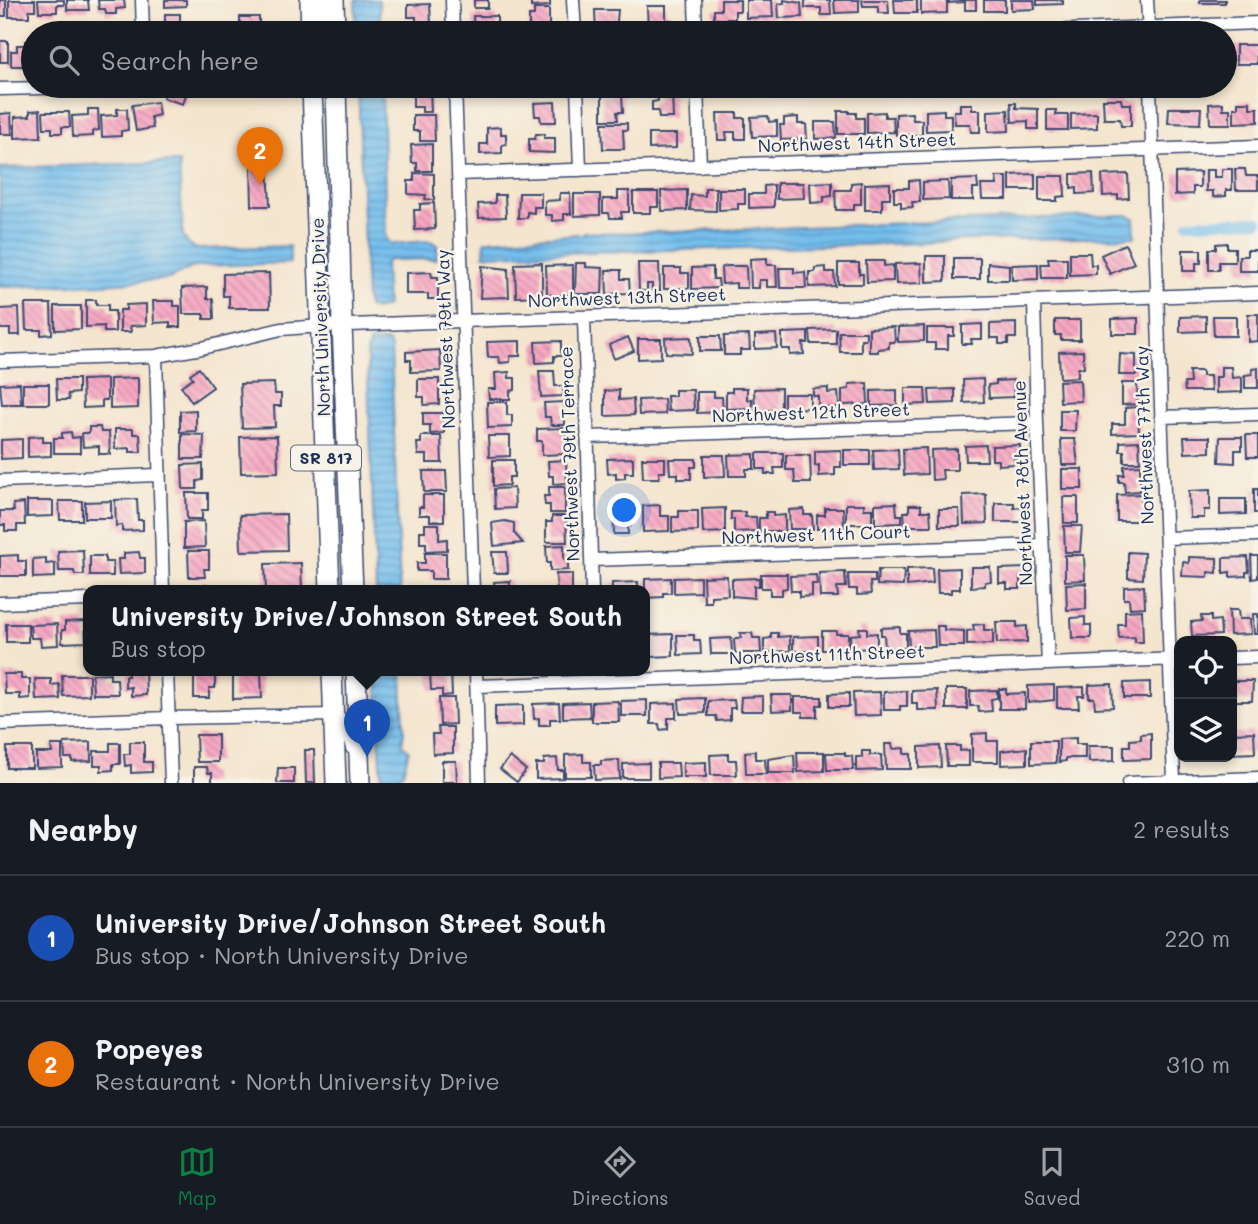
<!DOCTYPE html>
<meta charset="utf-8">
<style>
body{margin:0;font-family:Mali,sans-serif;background:#242831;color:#f1f3f6}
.controls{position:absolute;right:21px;bottom:21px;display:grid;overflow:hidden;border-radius:14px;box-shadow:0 4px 10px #0003}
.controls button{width:63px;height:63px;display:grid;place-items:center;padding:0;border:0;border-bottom:2px solid #363941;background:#171b24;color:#f1f3f6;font:35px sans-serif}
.you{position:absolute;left:625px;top:511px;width:24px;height:24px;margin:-18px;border:5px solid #fff;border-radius:50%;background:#1a73e8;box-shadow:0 0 0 10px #1a73e833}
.badge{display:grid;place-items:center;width:46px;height:46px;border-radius:50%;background:#0b8043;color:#fff;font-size:23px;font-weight:700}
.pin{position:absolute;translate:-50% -58px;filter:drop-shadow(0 2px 4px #0008)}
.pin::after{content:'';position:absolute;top:37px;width:24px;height:21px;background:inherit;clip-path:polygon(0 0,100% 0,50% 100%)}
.popup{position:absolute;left:83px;top:585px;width:567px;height:91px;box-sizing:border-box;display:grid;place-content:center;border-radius:14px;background:#171b24;filter:drop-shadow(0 2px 5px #0005);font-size:23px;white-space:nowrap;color:#9ea1a6}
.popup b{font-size:26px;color:#f1f3f6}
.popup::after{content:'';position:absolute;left:50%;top:100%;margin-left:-14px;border:14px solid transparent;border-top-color:#171b24}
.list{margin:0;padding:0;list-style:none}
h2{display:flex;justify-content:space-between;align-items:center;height:91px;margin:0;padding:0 28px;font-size:30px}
h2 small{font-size:23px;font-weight:400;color:#9ea1a6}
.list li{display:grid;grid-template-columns:46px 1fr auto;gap:21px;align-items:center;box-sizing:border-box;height:126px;padding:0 28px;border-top:2px solid #363941}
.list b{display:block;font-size:26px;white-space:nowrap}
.list p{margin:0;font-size:23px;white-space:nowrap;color:#9ea1a6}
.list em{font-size:23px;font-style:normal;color:#9ea1a6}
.icon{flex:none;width:38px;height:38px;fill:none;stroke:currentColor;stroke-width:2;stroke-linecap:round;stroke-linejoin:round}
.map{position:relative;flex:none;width:1258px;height:783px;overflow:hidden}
.search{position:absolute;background:#171b24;box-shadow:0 4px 10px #0003;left:21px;right:21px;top:21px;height:77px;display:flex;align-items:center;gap:18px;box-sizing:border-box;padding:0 24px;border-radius:38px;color:#9ea1a6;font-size:26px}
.sheet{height:343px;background:#171b24}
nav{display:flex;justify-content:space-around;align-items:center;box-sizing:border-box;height:98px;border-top:2px solid #363941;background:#171b24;font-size:19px;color:#9ea1a6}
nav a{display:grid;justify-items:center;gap:4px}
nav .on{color:#0b8043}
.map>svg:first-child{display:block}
.water{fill:url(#water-rules);stroke:#4876a6;stroke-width:2}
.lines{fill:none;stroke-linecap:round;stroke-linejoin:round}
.canal{stroke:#74beed;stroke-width:10}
.building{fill:url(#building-back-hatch)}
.minor-casing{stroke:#3c4a6f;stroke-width:15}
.primary-casing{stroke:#3c4a6f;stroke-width:22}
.minor{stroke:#fff;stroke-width:12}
.primary{stroke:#fff;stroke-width:19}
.labels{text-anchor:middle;stroke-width:5;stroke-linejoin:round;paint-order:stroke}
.shield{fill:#f7f3e8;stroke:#5d6a87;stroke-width:2}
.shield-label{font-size:16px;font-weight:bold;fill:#1b2f5e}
.street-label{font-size:18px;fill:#1b2f5e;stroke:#f7f3e8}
</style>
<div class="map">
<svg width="1258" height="783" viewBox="0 0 1258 783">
<defs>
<pattern id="water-rules" width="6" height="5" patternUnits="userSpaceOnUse" patternTransform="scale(1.75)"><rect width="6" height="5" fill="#74beed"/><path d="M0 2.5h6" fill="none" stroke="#5e9bc3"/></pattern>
<pattern id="building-back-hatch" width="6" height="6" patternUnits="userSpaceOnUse" patternTransform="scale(1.75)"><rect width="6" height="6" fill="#f8a8c3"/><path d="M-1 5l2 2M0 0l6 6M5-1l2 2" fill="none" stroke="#c889a2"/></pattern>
</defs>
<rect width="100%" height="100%" fill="#f7f3e8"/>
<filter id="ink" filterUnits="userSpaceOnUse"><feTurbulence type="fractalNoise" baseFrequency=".0143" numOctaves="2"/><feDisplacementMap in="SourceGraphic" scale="14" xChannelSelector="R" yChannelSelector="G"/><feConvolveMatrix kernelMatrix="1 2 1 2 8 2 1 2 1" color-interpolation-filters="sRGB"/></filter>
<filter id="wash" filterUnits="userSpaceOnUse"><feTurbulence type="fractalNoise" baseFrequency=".00686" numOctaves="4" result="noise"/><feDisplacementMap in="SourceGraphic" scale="28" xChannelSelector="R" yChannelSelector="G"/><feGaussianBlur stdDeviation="1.57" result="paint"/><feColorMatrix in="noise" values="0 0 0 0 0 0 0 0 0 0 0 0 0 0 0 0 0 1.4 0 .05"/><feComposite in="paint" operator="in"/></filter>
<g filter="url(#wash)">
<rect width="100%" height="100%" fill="#f4e5ce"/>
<path class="water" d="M355,0H379L381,33H356Z
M358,86H382L386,238L391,244L430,241L438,245L436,259L390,260L385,263L387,306L376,310L369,308L366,300Z
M179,162L183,236L189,245L197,249L290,246V263L202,266L191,268L169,279L103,284L0,287V168Z
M1126,215L1134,218L1135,237L964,240L927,243L484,255L485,241L489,240L580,234L585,232C621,235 658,230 695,231Z
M370,342H389L391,348L400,591H376L367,350Z
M377,671H402L404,732L402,744L409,750L403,773L399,776L402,783H382L379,732L387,724L388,712L378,698Z"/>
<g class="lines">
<path class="canal" d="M1188,223L1258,221"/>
</g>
<g id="blocks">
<path class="building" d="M0,0H6V16H0Z
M9,0H35V10H29V17H9Z
M38,0H64V5H57V12H39Z
M67,0H88L89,10H67Z
M98,0H124L125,8L116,9V14H106L105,9H99Z
M165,0H186V6L165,7Z
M474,0H488V8H474Z
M531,0H550V6L531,7Z
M721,0H740V11H735V19H714V10H721Z
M746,0H772L773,17L746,18Z
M784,0L801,3L802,17L779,18L778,4L784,3Z
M805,0H830L831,15H821V8H805Z
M834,0H859V12L835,13Z
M862,0H888L889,13H878V6H863Z
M894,0H917V13H895Z
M921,0H947V13L921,14Z
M949,0H976V10H965V2L949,3Z
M984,0H1005V11H984Z
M1011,0H1034L1035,9L1011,10Z
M1037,0H1063V4L1037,5Z
M1200,0H1225V3H1200Z
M430,4L431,25H416V17H408V5Z
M647,6H666V20H672V31H648Z
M534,9H549V33H535V31L529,30V16H534Z
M595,10H618L616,32L596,33Z
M165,14H180V28H185V33H165Z
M473,16H497V28H489V33H474Z
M240,17H259V30H262V33H240Z
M0,41H8V62H0Z
M26,41H33V66H11V51H17V45H26Z
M1236,45H1256L1257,64H1236Z
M166,86H189L183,104L163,98Z
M413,86H430L431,112H422V107H413Z
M481,86H498V95H481Z
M536,86H550V93L536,94Z
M601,86H621V91H601Z
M657,92H672L673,118H659L658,111H652V102L658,101Z
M602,95H622L623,112H617L618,120H602Z
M1103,99H1121L1122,104H1131V126H1121L1120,119H1104Z
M157,102L159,115L151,117L153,128L136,131L132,105Z
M555,102L556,122H541L540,116H535L534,103Z
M1238,102H1250V108H1258V122L1234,123V108H1238Z
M1011,103H1016V108L1038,109V129H1028V121L1012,122Z
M1223,103V109H1230V124H1210L1209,104Z
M960,104H972V110H980V132H971L970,124H955L954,111H960Z
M1169,108H1201L1200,124L1168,123Z
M88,109H98L99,130L93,131V136L73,137L72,116L88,115Z
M117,109H127L128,130L121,131V136L102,137L101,116L117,115Z
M40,110L41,137L15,138V117L30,116V111Z
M944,110V115H951V130L926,131V111Z
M1008,110L1009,131L988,132V111Z
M1047,110H1056V115H1068V130H1047Z
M838,111H849V113H856V118H864V134H838Z
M43,112H69L70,127H62V133H52V128H44Z
M885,112V117H893L894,132L867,133V113Z
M11,113L12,134H0V114Z
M717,113H737V118H745V139H735V132H726L727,140H718Z
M912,113L913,120H922V135H896V114Z
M1097,113V128L1071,129V114Z
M413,115H434L435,141H420V131H413Z
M768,116L769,122L777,121V136L752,137L751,117Z
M798,117V124H806L807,139L781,140L780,125H784V118Z
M815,122H835L836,138L815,139Z
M602,123H627V130H623L624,149H603Z
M501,127V134H506V144L502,145V153L480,154V144H487V128Z
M536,134H544V138H555V153L529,152V139H535Z
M649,134H676V148L649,149Z
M432,144V171H417V163H412L411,145Z
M268,164L270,206H252L251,165Z
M1222,169H1232V190H1226V196L1213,197V191H1206V170H1214V177H1222Z
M1235,169H1245L1246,176H1258V190H1236Z
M1200,172V187H1193V194L1175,195V173Z
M414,173L434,174V200L425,199L426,195L408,194V181H414Z
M1093,173L1094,193L1077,194V187L1071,188V174Z
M1035,174V190H1010V175Z
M1128,174L1129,198L1118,199V195L1103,196L1102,175Z
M1039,176H1064L1065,196L1057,197V201H1039Z
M996,177H1007V199H982L981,185H997Z
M977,179L978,188H973V200H951V180Z
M919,180L920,202H912L913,207L901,208V202H894V188H909V181Z
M948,181L949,199L923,200V182Z
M832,182V196L824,197V202L811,203L810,183Z
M861,182V204H854V210H836L835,190H851V183Z
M777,183H803L804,198L777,199Z
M890,183V198H882V210H865V184Z
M774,185V207L749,208V194H764V186Z
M705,188H716V211L690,210L691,195L705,196Z
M719,189H745V204H738V209L719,210Z
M687,190V210L662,211L661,191Z
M618,191H629V212H621L622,218H610L609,213H603V199H618Z
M633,192H658V207H650V213H633Z
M519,193H541V207H534V213L527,212V218H518Z
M560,193H570L571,214H564V220L552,221V215H545V201L560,200Z
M574,194H600V215L574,216Z
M495,195H505L506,217L479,218L478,204L495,203Z
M434,203L435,229L415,230L414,210H420V204Z
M1227,243V248H1235V262H1219V270H1209V249H1216V244Z
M1125,244L1134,263L1110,274L1101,255Z
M1183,250H1201V263H1196V271H1183Z
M1247,250H1258V271H1239V256H1247Z
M1070,253H1090L1091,265H1096V274L1070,275Z
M926,256H945V281L926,282Z
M767,258V265H776L777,287H767V280H759V288H751L750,259Z
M954,258H980V279H954Z
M1048,258H1067V278H1042L1041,264H1049Z
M866,261H884V266L893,265V281L867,282Z
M542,263V296L516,297L515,264Z
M576,263H586V267L603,268L602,294H575Z
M638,263H659L660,291H652V284H647V291H639Z
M838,263H859V274H863V284H838Z
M921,263L922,283L896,284L895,264Z
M988,263L1009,265V280H988Z
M1038,264V279L1012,280V265Z
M573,265V295H547L546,266Z
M482,266L508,269L509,297L480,298Z
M727,266H746L747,288H736V283L722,284L721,268Z
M713,267V279H718L719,288L692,289V268Z
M826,267V272H834L835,286L809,287V272H815V268Z
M664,268H681V273H689V288L664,289Z
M779,268H794V273L805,272L806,288H780Z
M606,270H621V279H629L630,293L607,294Z
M431,272L432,277H438V299H428V294H406V273Z
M269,273L270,308H229V296H223V274Z
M207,287V299H213L214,319H204V314H183L182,288Z
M86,300H96V305H108V311H115V332H104V326L86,327Z
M153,301H174V306H180V327H170V322L154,323Z
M25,304H51L52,334L41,335V330H26Z
M146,304V325L130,326L131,332H120V310H126V305Z
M55,306H81V329L55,330Z
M19,308L20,335H10V329H0V309Z
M1248,314H1258V341L1248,342Z
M1206,316V331L1180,332V317Z
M1213,316H1236V336H1214Z
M1138,318V334H1112V319Z
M1055,320H1080V340H1061V335H1055Z
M1016,323V338H1008V344H999V338H990V324Z
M982,324V339H971L972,344H962V325Z
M924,326V341L898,342V327Z
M894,327L895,342H889V348L878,349V352H869V328Z
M927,328H954V336H948V349H935V343H927Z
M836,329V344H811L810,330Z
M808,332V343H803L804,354L790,355V349H782V333Z
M839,332H866V339H861V352H840Z
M776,334L777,348L755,349V335Z
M749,335L750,350H740V355H724V336Z
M700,336H720L721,351H700Z
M628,337L634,351L614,359L609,345Z
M691,337L692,354L666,353L665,338Z
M638,339H661V358L638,359Z
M520,341V356H510V362L500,363L499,357H488L487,342Z
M561,341V356H554V362L536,363L535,342Z
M440,350L441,371L411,372V360H406V352Z
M1083,351L1084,368H1078V377L1060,378L1059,352Z
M1120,354L1136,355V375H1119Z
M1221,367H1231L1232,378L1242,377V392L1216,393V377H1221Z
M199,368L213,387L192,402L181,386L193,378L190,374Z
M1258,368V388H1245V375L1252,374V369Z
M539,371H554L555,386H563V396L541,397Z
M1189,371H1202V376H1210L1211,391H1185L1184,383H1190Z
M509,372V378H515V390L510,391V399H489L488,389H496L495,373Z
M138,378V408L110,409V379Z
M56,379H78V393L68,394L69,400H57Z
M107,379V400H102V407L83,408L82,380Z
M418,379H439V404L424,405V397H418Z
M983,379L984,402L964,403L963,380Z
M1013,380L1014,397L989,398L988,385L996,384V381Z
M1080,380L1081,401L1060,402L1059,381Z
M20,383L21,404H2L0,384Z
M274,383L275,394H281V406H274L275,427L242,428L240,384Z
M867,383L868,404L842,405V390L849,389V384Z
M1122,383H1137L1138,404L1122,405Z
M23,384H49V404H23Z
M732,388H747V400L752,399V408L726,409V392H732Z
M781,388V410H755L754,389Z
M828,388V393L838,392L839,407L818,408V396H813V389Z
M905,388H925L926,404L905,405Z
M955,389V403L930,404L929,390Z
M619,390V400L633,399L634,415L605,416V391Z
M675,390H693L694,410L668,411L667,396H675Z
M897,390V405L871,406V391Z
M697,392H714V397H722L723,412L697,413Z
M784,394H810V408L784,409Z
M664,399L665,414L639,415L638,400Z
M487,402H507V415H512V427L488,428Z
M564,402L565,425H551L550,417H545L544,403Z
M1138,407L1139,433L1112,434V424H1125V408Z
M196,410V431L180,432V411Z
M1060,410H1076L1075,431H1060Z
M423,413H444V433L430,434V425H423Z
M89,427H100L101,432H109L110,454H99V446L83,447L82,433H89Z
M566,428V454L542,455V441H537V429Z
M115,429H133V434H140L141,452H130V448L115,449Z
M71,432L72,438L80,437V453H54V438H62V433Z
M182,434L204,435L203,459H182Z
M1246,435H1258V457H1247Z
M43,436V442H51V456L28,457V437Z
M277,436L278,472L241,473L240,437Z
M421,436H441L442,463H427V455H418L417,443H421Z
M488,436H510V456L489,457Z
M1184,437H1210V452L1185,453Z
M1220,437H1242V450H1235V463L1219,462Z
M22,439V458L1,459V440Z
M1061,439H1075L1078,465H1062Z
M1139,441L1140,462H1124V451H1120V442Z
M986,445L987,461H966L965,446Z
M1020,445V459H1014V464L998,465V460H992V446Z
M926,448L927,474L904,475L903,449Z
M898,449L899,469L874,470L873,450Z
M957,449V470H942L943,479L932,480L931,450Z
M841,450V467H835V475L819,476V465L815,466V451Z
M844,450H870V465H844Z
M757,453H783V468H774L775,474H765V469H757Z
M754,454V469H746V476H729L728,455Z
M704,455H724L725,476L704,477Z
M786,455H810L811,483H795L794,470H786Z
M633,458V473H625V478L616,479V473L608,474L607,459Z
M642,458H665V472H659V478H643Z
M669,459H696V467H691V479H678V474H670Z
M493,460H514V477H509V485L493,486Z
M566,460L567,483L553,484V476H549L548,461Z
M203,464V480L197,481V489H183L182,465Z
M1140,465V491L1125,492L1124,482H1119V475H1124V466Z
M1062,469H1082V489H1062Z
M423,471H446L447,492H424Z
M549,487H565V513H550V505H545L544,496H549Z
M514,488L515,508L495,509L494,489Z
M1254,489H1258V513H1254Z
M1210,490V510H1204V518H1190L1189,491Z
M186,493H208V510H202V519H187Z
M986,494L987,523L964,524L963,495Z
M1141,494L1142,521H1117V495Z
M423,495H444V521H430V515H419V507H423Z
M1063,497H1078V523H1064Z
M137,499L138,520H143V530L122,531V525L116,526L115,500Z
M1220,499H1246V514L1220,515Z
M27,501H53V516L27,517Z
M59,501H82V520H60Z
M111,501V518H85V502Z
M24,503L25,525H17V531H5V525H0V511H14L13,504Z
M896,503L897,515H902V523L875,524V504Z
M995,503H1014V508L1022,507V522H995Z
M846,504H864V509H872V524H846Z
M660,505V516H669V531L643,532V506Z
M909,505H921V511H930L931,526H905L904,512H909Z
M613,507H631V526H628V534H614Z
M725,508V532L703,533L702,509Z
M825,508H843L844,529H817V515H825Z
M804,509V515H812L813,529H790L789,510Z
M939,509H959L960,526H939Z
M679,511H698V531L672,532V517H679Z
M731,512H745V517H756L757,531L734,532V519H731Z
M766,512H773V516L785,515V531H759V518H766Z
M286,514L287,550L241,551L240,515Z
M552,516H566L567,542H546V522H552Z
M204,521L205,547L184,548V522Z
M505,521L514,523V533L523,543L494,546L492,523Z
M425,524H439V540L447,539V550L426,551V543H420V531H425Z
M1064,526H1082L1080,552H1065Z
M564,545V560H568V570L550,571V563H547L546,546Z
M83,550L84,575H75L74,571H59L58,551Z
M188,551H209V569H204L205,577H189Z
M139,552L140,558H145V573L119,574L118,559H124V553Z
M492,552H507L508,573H494Z
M1128,552L1144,553L1143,579L1128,578Z
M425,553H446V579H431V571H417V563H425Z
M18,555V561H26V576H0V556Z
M1065,555H1084L1085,580L1065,581Z
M90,556H105V562H113V576H90Z
M1251,556H1258V578L1252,579Z
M1189,557L1217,558V573L1208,572V577L1182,576L1183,562L1189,563Z
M1248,557L1249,572H1246V576L1230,577V572L1223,573V558Z
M46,558V564L55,563V577L33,578V559Z
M301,563L302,591H266L265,564Z
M971,567H990L991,581L985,582V586L971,587Z
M932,568L933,583L907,586V569Z
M960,568V589H951V593H938L937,569Z
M1025,568V577H1020V589H1007V583H999V569Z
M878,570H904L903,586L877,585Z
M845,572L846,587H837L838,597H820L819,573Z
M556,574H572V591H557Z
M761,574H787V588L782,589V595H770V588H761Z
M848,574H875V582H870L871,594L857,595V589H849Z
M816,575L817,584H812V596L799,597V591H791L790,576Z
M727,576L728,595L711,596V602H704L703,577Z
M700,577V592L674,593V578Z
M671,578V593H663V597L645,598V579Z
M759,578V586H754V598L732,596V579Z
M510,581V591H495L494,582Z
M638,582V591H612V583Z
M1086,583V609L1067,610L1066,584Z
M207,585L208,591H186V586Z
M1144,586L1145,607L1130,608L1129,599H1124V587Z
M1142,610L1143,642H1135V637L1119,638L1118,624H1125V611Z
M1229,610H1238L1239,619H1250L1251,634L1230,635Z
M1253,614H1258V634H1254Z
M1201,616H1211V621L1220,620L1221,635L1192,636L1191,622L1202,621Z
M1085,617V625H1091V638H1072L1071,618Z
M85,621L86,642L62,643V630H65V622Z
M996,622H1017V627L1027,626V642L997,643Z
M6,624H28V642H6Z
M57,624L58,645L41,646L40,638H31L30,625Z
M984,624V630H993V644L967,645V631L974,630L973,625Z
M937,626H944V630L964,631V646H938Z
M900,627V633H906V648H885L884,635H881V628Z
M859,628H867V634L877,633V648L851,649L850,635L860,634Z
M934,630L935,647H909L908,631Z
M822,631H836V634H848V650H822Z
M740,633H752L753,638H760L761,653H735L734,639L741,638Z
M771,633H778V637L790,636V651L764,652V639L771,638Z
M673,634V656L648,657L647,635Z
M677,635H694V640H700L701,654L678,655Z
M818,636V651H793V637Z
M731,638L732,654H711L710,639Z
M128,671H145L146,695L131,696V687L125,688V676H128Z
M233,671H261L262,698L233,699Z
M430,671H451L452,695L442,696V690H431Z
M194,672H215V688H209V698H194Z
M110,673V679H117L118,694H93L92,674Z
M4,674H21V679H30V698L20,699V694H5Z
M62,675H89V695L63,696Z
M35,679H51V685L59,684L60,699L36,700Z
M1232,681H1253L1252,701H1232Z
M1150,682V698H1124V683Z
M1112,684L1113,707L1095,708L1094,698H1089V685Z
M1054,685V700L1028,703V686Z
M1084,687V696H1078L1079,708H1057V688Z
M946,689H967V709H946Z
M999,689H1006V694L1025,693V709H999Z
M937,690L938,710H917V703H912V691Z
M997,690V698L991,699L992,711L979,712L978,706H970V691Z
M907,691V706H900V710H884V692Z
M880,692L881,715L854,716L853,693Z
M849,693V707H829V694Z
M771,695H792V710L772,711Z
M763,696V711H740L741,697Z
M795,697H822V705H817V717H803V712H795Z
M439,698H454L455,724L440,725Z
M705,698V713L680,714L679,699Z
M647,700V716H621V701Z
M734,700L735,708H730V720L717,721L716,716H708V701Z
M618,701L619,722H592V702Z
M589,702L590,717L563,718V703Z
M559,703L560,719H550V725H539V718L534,719L533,704Z
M676,703V718H668V729L660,730L659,724H651V704Z
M523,705V725L495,726V706Z
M438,727H453V753L433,754L432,734H439Z
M1254,732L1255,753L1232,754L1233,733Z
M987,733V741H998V762H972V734Z
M1151,733V759L1124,760V746H1130V740L1141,739V734Z
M196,735H218V762H197Z
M1076,738V744H1085V758H1066V761L1059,762V739Z
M1031,741H1056V763L1031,764Z
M91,742V761L72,762V758H65L64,743Z
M130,742H144V762H152V772L131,773V765L125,766L124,754H130Z
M110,743H120V764H113V770L101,771V765H94V751H110Z
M885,744H892L893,749L904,748V754H911V769H886Z
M51,745H62V767L36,768V753H52Z
M940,746L941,767L919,768V747Z
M946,746H960V751L969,750V766H947Z
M1088,746H1114V761L1089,762Z
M7,747H32V768H7Z
M1027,748V764L1001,765V751Z
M305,750H314L315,783H306Z
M755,751V759H765L766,774H746L745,752Z
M862,751H870V755H881L882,770L856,771V757H862Z
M797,752H824V771L798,772Z
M826,753H845V756H852L853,770H827Z
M583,754V762H591V777H565V755Z
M728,754V760H736L737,775H711L710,755Z
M794,755L795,773H768V759Z
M510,757L526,770L517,782L500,769Z
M557,758L558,770H563V778L536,779V764H544V759Z
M619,760L620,779L595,780L594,765H601V761Z
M442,761H456L457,782H442Z
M706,762V777H683V763Z
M649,763V778H623V764Z
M658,763H678L679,777L658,778Z
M194,767H207L208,773H212V783H194Z
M278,768H294V783H277Z"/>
</g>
</g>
<g filter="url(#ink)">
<use href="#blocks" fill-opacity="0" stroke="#3c4a6f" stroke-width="2"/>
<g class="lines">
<defs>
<path id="minor" d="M142,0L143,33
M322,0L324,33
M452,0L453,33
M573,0L575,33
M695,0L696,33
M1147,0L1149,33
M994,33L1258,23
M455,86L473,591
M577,86L580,170
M697,86L700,166
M1150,86L1174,783
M0,89L124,86
M458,174L1258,146
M1034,301L1037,423L1048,664
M584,317L592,591
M156,356L163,591
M0,361L156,356L202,348L281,329L322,326L1258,293
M1161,417L1258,414
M587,437L1037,423
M0,481L158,475
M1166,538L1258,535
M591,560L1042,545
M0,603L89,600
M1232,658L1258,657
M167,671L171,783
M476,671L479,783
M477,686L1179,659
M0,724L169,718L334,715L346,723L352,748
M1128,783L1258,778"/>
<path id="primary" d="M310,0L311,33
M334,0L335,33
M312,86L330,591
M336,86L342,326L353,591
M332,671L336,783
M356,671L360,783"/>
</defs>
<use href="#minor" class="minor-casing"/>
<use href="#primary" class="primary-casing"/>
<use href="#minor" class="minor"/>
<use href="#primary" class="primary"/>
</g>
</g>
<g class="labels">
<rect class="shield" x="291" y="445.5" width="70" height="25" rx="5"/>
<g class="shield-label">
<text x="326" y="464">SR 817</text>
</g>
<g class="street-label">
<text transform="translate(857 143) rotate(-2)" y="6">Northwest 14th Street</text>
<text transform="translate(627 298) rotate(-2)" y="6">Northwest 13th Street</text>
<text transform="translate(321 317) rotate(-92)" y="6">North University Drive</text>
<text transform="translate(446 339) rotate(-92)" y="6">Northwest 79th Way</text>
<text transform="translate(811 413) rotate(-2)" y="6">Northwest 12th Street</text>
<text transform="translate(1145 435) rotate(-92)" y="6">Northwest 77th Way</text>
<text transform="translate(570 454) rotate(-92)" y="6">Northwest 79th Terrace</text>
<text transform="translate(1023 483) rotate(-92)" y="6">Northwest 78th Avenue</text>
<text transform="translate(816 535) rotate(-2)" y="6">Northwest 11th Court</text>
<text transform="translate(827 655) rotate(-2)" y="6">Northwest 11th Street</text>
</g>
</g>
</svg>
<div class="controls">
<button><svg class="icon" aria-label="locate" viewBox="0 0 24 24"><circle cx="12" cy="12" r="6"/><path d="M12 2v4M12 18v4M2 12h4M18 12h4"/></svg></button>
<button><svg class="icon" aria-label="layers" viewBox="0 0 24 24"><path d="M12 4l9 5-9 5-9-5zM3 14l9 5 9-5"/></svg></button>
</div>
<div class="you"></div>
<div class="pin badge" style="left:367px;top:757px;background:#1a4fb4">1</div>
<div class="popup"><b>University Drive/Johnson Street South</b>Bus stop</div>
<div class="pin badge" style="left:260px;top:185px;background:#e8710a">2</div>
<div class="search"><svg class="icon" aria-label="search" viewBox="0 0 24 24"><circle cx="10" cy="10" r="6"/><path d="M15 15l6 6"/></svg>Search here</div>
</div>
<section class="sheet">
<h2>Nearby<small>2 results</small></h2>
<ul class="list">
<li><span class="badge" style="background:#1a4fb4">1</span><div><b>University Drive/Johnson Street South</b><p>Bus stop · North University Drive</p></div><em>220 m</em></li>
<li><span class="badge" style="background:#e8710a">2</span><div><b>Popeyes</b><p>Restaurant · North University Drive</p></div><em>310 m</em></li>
</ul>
</section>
<nav>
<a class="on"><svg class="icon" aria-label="map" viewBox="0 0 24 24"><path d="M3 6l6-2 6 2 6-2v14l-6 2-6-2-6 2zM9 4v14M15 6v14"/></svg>Map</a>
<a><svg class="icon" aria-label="directions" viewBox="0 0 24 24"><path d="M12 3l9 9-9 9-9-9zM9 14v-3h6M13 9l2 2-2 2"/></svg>Directions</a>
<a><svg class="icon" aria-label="saved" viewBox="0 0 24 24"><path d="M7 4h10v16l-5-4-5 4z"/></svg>Saved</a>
</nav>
